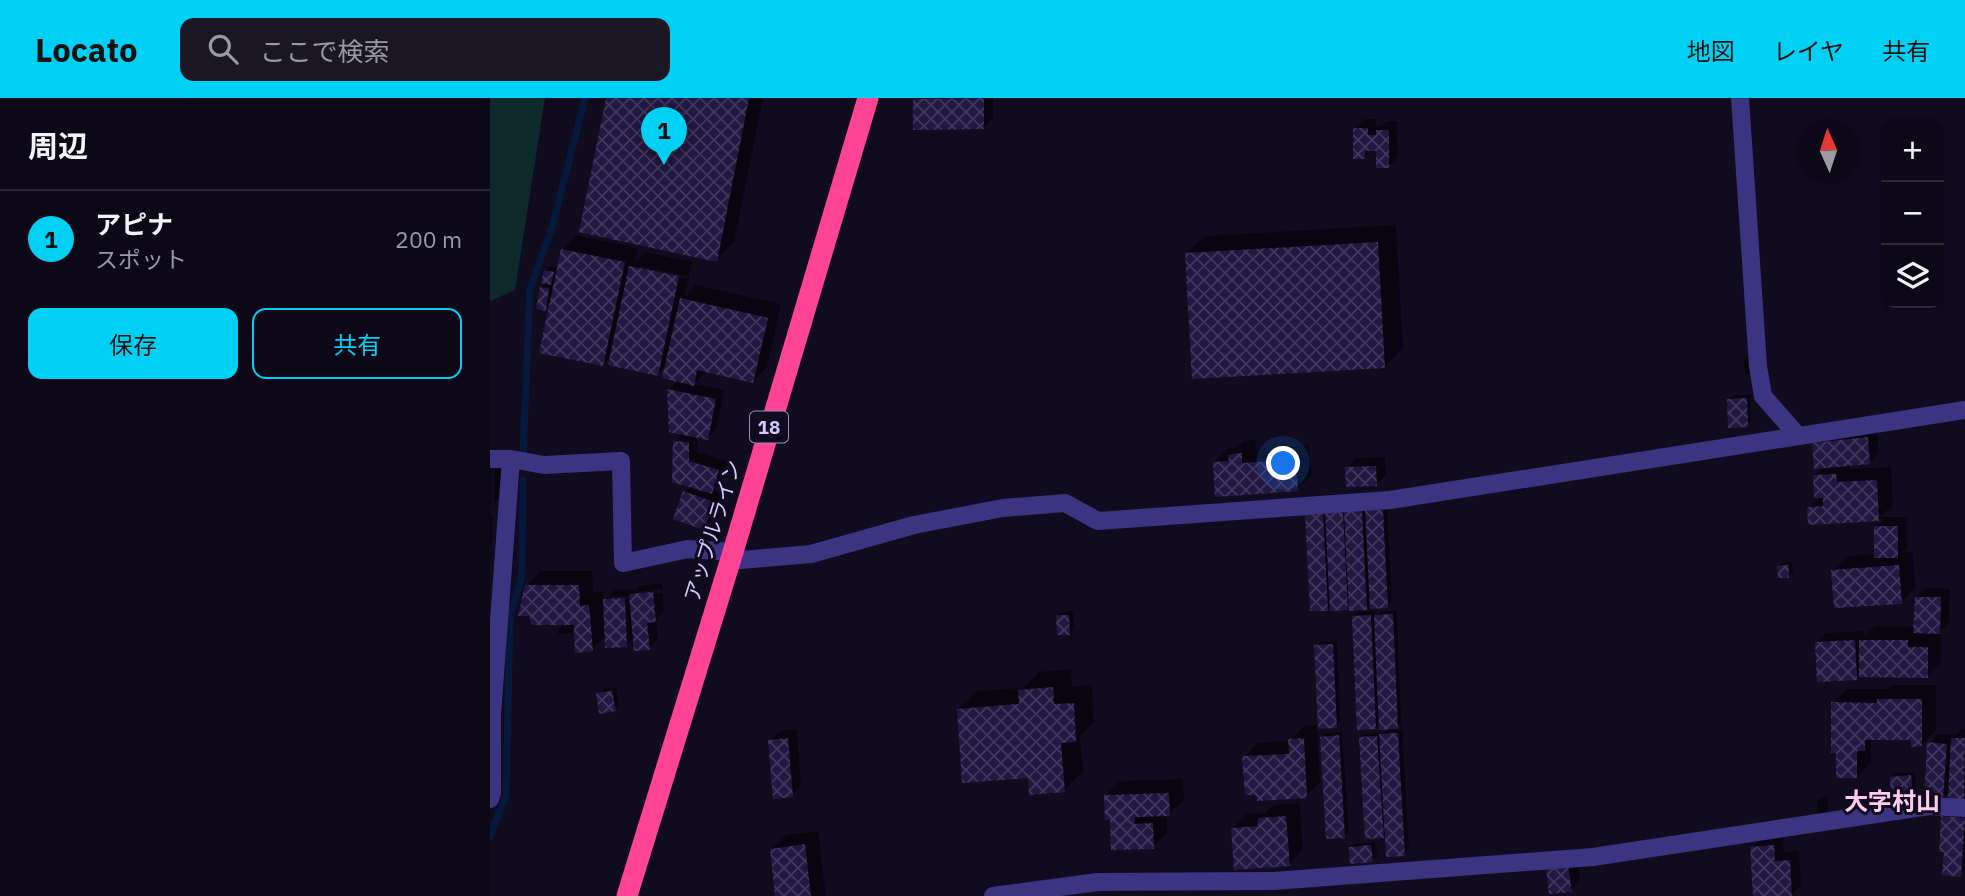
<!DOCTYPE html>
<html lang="ja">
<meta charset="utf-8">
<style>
body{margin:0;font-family:"IBM Plex Sans","Noto Sans JP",sans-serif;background:#1a1624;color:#f1f3f6}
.controls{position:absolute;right:21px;top:21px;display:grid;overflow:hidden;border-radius:14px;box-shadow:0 4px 10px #0003}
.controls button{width:63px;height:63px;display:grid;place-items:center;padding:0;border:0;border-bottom:2px solid #2c2936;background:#0c0817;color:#f1f3f6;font:35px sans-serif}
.compass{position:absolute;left:1307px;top:21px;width:63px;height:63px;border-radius:50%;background:#0c0817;box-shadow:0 4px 10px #0003;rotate:357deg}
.you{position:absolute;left:794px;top:366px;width:24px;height:24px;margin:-18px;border:5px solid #fff;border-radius:50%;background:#1a73e8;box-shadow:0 0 0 10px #1a73e833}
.badge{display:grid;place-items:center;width:46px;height:46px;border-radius:50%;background:#00d1f4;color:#111;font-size:23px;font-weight:700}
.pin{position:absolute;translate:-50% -58px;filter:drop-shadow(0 2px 4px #0008)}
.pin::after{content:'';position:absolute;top:37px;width:24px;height:21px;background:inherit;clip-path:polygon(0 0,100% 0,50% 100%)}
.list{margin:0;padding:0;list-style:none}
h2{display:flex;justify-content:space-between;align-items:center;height:91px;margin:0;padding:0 28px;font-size:30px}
h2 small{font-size:23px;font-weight:400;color:#9a9aa1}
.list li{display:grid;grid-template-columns:46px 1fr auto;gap:21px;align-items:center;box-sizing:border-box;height:98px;padding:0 28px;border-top:2px solid #2c2936}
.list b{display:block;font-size:26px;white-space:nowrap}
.list p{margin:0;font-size:23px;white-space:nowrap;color:#9a9aa1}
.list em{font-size:23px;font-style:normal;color:#9a9aa1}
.actions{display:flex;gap:14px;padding:21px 28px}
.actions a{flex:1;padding:16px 0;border:2px solid #00d1f4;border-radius:14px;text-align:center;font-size:24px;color:#00d1f4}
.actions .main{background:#00d1f4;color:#111}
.icon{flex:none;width:38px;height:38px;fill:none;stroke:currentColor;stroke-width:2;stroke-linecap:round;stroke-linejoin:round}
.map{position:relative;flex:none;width:1475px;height:798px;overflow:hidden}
header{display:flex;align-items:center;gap:42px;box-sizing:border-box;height:98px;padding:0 35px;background:#00d1f4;color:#111}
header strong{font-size:33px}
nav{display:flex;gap:38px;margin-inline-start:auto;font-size:24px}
.search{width:490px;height:63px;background:#1a1624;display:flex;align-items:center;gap:18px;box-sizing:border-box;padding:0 24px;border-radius:14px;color:#9a9aa1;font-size:26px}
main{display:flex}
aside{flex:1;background:#0c0817}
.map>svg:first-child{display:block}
.grass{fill:#0e2929}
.shadow{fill:#0007;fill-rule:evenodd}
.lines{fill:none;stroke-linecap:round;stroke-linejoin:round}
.stream{stroke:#07183d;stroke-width:7}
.building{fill:url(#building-cross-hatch)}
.street{stroke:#3b3480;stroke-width:18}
.highway{stroke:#ff4495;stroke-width:21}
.labels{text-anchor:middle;stroke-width:6;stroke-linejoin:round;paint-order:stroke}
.shield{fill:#100b1f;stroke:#9890bc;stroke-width:2}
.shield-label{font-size:19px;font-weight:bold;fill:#d2c9ff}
.street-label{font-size:21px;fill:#d2c9ff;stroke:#100b1f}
.quarter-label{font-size:24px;font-weight:bold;fill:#ffcbea;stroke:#100b1f}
</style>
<header>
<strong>Locato</strong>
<div class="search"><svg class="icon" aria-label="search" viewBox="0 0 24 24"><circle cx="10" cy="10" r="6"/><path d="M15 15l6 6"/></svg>ここで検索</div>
<nav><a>地図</a><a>レイヤ</a><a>共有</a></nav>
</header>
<main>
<aside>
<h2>周辺<small></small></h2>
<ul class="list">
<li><span class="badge">1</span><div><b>アピナ</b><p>スポット</p></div><em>200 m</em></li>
</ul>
<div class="actions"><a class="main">保存</a><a>共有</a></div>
</aside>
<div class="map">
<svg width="1475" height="798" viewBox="0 0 1475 798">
<defs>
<pattern id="building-cross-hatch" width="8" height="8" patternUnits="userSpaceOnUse" patternTransform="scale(1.75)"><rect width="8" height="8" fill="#211741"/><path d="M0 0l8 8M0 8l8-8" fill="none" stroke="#40375e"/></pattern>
</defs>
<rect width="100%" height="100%" fill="#100b1f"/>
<path class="grass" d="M0,0H55L25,192L0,203Z"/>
<path class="shadow" d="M117,0H273L244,144L226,162Z
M426,0H503V20L494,29L424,2Z
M874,21H886V29L892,28L897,23H907L908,59L899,68L888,51H883L875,59L864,31Z
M906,127L913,250L894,269L696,156L715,138Z
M86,137L148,150L145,164L155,154L202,164L195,198L206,187L291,206L277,269L263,283L217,272L204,286L234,292L227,330L218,340L208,338L207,354L237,363L230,384L223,392L232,395L223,421L213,430L194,394L201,388L185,344L194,335L179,292L188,282L177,267L168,276L122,257L113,266L61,205L55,211L51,190L57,184L55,173L60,169L68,170L72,152ZM149,168L198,178L197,181L149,172Z
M1259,258L1262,273L1255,277L1254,262Z
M1244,297H1261V323L1257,328L1239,301Z
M1387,330L1389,355L1379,364L1360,366V371L1401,369L1403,407L1390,419H1417V449L1410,455L1423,454L1425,490L1411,504L1343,472L1357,458L1386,456V429L1394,421L1320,425L1319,410L1331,398L1324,378L1333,369L1323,345L1333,336Z
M765,342L766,351L819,347L822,377L807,391L724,364L739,350H747L754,343Z
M895,359L896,377L886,386L857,369L866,360Z
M0,371H12L11,398L0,408ZM1,371L5,372L4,404L1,408Z
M897,408L902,504L897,508L882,505L877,510L861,507L857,511L841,507L838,511L817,416Z
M0,418H2V444L0,447Z
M1293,464H1302L1303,474L1298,478L1289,469Z
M51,473H102L103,494H113L114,503L125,492L144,491V494L150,488L172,485L174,513L166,521L168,540L159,550L145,539L136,547L117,537L102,551L86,531L82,535L68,536V532L75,525L37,488ZM171,491L172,495L148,497V494ZM144,498V501L122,502V499Z
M1436,490L1460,491L1459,525L1449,536H1451V564L1437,578L1370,577L1367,580L1327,544L1336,535L1374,533V539L1385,528L1425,529L1426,499Z
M583,513L584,531L580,535L567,518L572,514Z
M884,513L885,519L891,513H907L911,625L904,632H912L919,752L914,756L897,735L893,738L870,640L875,636L891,634V637L898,630L891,624L885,630L864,518L868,514Z
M847,543L850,624L846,628L827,629L830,684L816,698L754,659L768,645L799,643L814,628L830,627L826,548L830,544Z
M581,571L582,589L602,587L604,624L590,638L593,674L574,692L540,678L468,611L487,593L533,590L549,574Z
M1403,587H1446V632L1432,647L1423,640H1386L1381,645V664L1367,679L1343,605L1357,591H1399Z
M126,589L129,607L125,612L108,596L113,591Z
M307,631L311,688L302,697L280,642L289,633Z
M1472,631H1475V699L1473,700L1460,692L1453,699L1439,645L1449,636L1466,637Z
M852,634L859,734L854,738L831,640L836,635Z
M1425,674L1426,693L1422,698L1402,679L1406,675Z
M693,681L694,702L677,717V735L663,749L622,720L615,698L630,683Z
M1338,698V714L1334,718H1328L1327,703L1332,699Z
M810,705L813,752L799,766L742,731L757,716L775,715L784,707Z
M1463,709L1475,710V772L1470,777L1453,719Z
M328,733L336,798H287L282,751L296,737Z
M1293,738L1294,754L1309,753L1311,787L1302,796L1265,798L1262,749L1271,740Z
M885,744L887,758L882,762L860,750L865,746Z
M1087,759L1090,783L1081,792L1058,771Z"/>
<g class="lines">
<path class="stream" d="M33,356L40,191L62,130L95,0
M0,739L16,697L20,520L32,476L33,382"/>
</g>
<path class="building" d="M116,0H259L227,164L89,134Z
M494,0V31L423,32V1Z
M863,30H878V37H886V32H899V70H886V53H875V61H863Z
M888,144L895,270L702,281L695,155Z
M71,151L135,164L113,268L49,255Z
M139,168L189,178L168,278L118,267Z
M54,172L64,174L61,187L51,185Z
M50,189L59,190L56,213L46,211Z
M190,200L278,220L263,285L207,272L204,288L172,280Z
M177,291L226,301L218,342L179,334Z
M1257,300L1258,329L1238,330L1237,301Z
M1378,339L1380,366L1324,371L1322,345Z
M183,343L199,344V363L229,372L222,396L182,384Z
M752,355V365L806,361L808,393L725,399L723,364L739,363L738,357Z
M886,368L887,388L856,389L855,369Z
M1346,376L1347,384L1387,382L1389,423L1318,427L1317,409L1333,408V400H1324L1323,377Z
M193,393L224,404L214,432L183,421Z
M875,412H893L898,510L880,511Z
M872,413L877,512L859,513L854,414Z
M833,414L838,513H820L815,415Z
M853,414L858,512L840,513L835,415Z
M1384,428H1408V460H1384Z
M1299,467V480H1288L1287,468Z
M1409,467L1412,506L1344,510L1341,472Z
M35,487H89L90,508L99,507L103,553L85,555L84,527H41L40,518H28Z
M163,494L166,524L157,525L160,552L144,553L139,496Z
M1425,499H1451L1450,536L1423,535Z
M135,500L137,549L115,550L113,501Z
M903,516L908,631L889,632L884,517Z
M566,517H579L580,537H567Z
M881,517L886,631L867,632L862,518Z
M1365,542L1367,582L1327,584L1325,544Z
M1369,542H1418V549H1438V580L1369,579Z
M843,546L847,630L828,631L824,547Z
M563,589L564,606L584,605L586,644L571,645L575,694L539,697L538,680L472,685L467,611L529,606L528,592Z
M122,593L126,613L109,616L106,595Z
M1387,601H1432V648L1421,649V642H1375V653H1367V680H1346V655H1341V604L1387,605Z
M908,635L915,758L896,759L889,636Z
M849,637L855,740L836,741L830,639Z
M887,638L894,740L875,741L869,639Z
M298,640L303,699L283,701L278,642Z
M814,640L817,700L767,703L766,697H755L752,658L799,656L798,641Z
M1461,640H1475L1474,702L1458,701Z
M1437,644L1457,646L1453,701L1434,700Z
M1421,677L1423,699L1401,701L1400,679Z
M679,695L680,718L645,719V726L663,725L664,751L621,752L620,722H615L614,697Z
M796,718L800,768L744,772L741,730L768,728V720Z
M1451,718L1475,720L1471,779L1452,777L1454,754H1449Z
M315,746L321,798H285L280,751Z
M881,747L883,764L860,766L859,749Z
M1284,747L1285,763L1300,762L1302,798H1263L1260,749Z
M1078,768L1082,794L1059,796L1056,770Z"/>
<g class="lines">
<path class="street" d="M1250,0L1268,268L1273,298L1308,338
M0,361H21L54,367L131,363L133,465L198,451L243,454
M240,463L321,456L424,427L513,410L575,405L608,423L900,402L1475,312
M0,701L2,695V617L21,361
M503,798L608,784L784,783L1103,759L1439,708L1475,710"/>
<path class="highway" d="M137,798L243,454L378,0"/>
</g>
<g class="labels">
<rect class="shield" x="260" y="313.5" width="38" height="31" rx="5"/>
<g class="shield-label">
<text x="279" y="336">18</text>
</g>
<g class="street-label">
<text transform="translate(223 433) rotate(-73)" y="7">アップルライン</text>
</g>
<g class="quarter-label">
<text x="1402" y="712">大字村山</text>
</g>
</g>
</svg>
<div class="controls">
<button>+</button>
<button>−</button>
<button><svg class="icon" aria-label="layers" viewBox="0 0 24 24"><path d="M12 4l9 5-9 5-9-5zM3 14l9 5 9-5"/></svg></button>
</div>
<svg class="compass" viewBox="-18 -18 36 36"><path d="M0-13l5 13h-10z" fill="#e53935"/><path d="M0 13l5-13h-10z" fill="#9a9aa1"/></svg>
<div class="you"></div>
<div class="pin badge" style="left:174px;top:67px">1</div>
</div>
</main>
